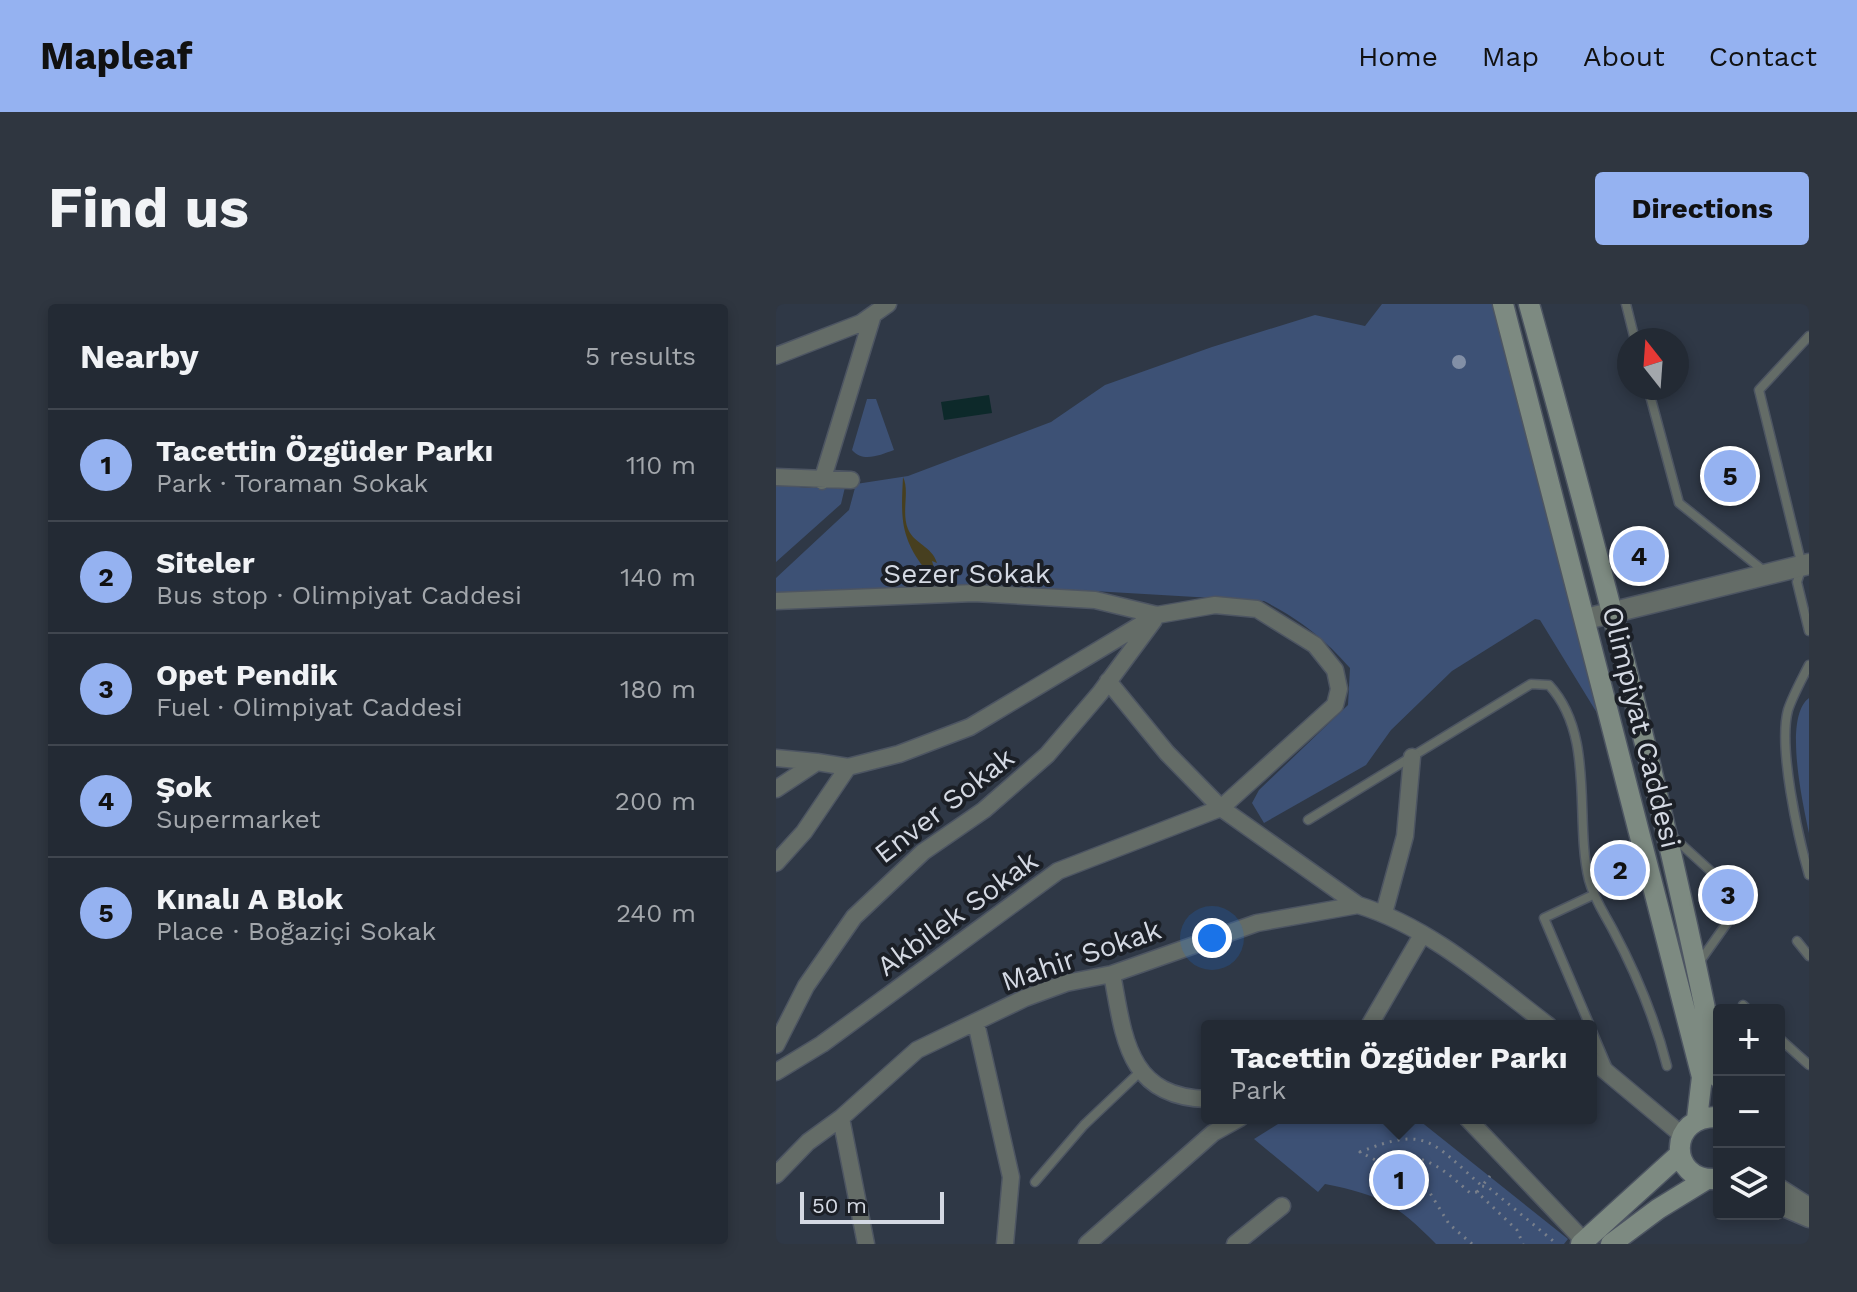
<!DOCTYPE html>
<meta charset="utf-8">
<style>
body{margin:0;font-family:"Work Sans",sans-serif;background:#2f3640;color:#f1f3f6}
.controls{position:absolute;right:24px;bottom:24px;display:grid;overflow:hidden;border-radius:8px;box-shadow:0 4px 12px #0003}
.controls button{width:72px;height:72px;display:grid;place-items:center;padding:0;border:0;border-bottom:2px solid #40464f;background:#232a34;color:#f1f3f6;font:40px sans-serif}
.compass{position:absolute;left:841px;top:24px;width:72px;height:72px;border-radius:50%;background:#232a34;box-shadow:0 4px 12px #0003;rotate:343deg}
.scale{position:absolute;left:24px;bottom:20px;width:144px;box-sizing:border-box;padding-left:8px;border:4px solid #d4d9e3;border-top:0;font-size:22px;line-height:28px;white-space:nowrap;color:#d4d9e3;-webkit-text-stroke:6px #1b1f26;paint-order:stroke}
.you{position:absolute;left:436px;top:634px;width:28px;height:28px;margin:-20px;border:6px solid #fff;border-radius:50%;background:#1a73e8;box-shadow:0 0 0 12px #1a73e833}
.badge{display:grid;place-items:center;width:52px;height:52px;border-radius:50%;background:#95b2f1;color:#111;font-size:26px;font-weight:700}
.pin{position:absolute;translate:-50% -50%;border:4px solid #fff;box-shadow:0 2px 8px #0006}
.popup{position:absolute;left:425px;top:716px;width:396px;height:104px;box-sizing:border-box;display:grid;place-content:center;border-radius:8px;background:#232a34;filter:drop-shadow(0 2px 6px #0005);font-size:26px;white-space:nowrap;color:#a3a7ac}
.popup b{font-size:30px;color:#f1f3f6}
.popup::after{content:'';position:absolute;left:50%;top:100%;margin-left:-16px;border:16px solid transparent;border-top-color:#232a34}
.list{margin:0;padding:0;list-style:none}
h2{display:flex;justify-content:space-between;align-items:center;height:104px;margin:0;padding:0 32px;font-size:34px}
h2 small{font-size:26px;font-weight:400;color:#a3a7ac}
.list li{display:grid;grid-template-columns:52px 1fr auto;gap:24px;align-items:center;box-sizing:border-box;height:112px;padding:0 32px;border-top:2px solid #40464f}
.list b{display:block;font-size:30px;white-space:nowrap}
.list p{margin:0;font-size:26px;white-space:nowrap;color:#a3a7ac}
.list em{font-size:26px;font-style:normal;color:#a3a7ac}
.icon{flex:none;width:44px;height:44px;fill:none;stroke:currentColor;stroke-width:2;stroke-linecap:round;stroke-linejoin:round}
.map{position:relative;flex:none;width:1033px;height:940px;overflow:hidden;border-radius:8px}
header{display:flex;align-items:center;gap:48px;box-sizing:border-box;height:112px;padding:0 40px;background:#95b2f1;color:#111}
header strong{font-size:38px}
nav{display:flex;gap:44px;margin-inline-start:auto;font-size:28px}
.intro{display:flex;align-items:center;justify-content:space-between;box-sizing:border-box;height:192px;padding:0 48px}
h1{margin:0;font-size:56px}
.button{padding:20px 36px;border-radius:8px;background:#95b2f1;color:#111;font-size:28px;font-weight:700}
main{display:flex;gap:48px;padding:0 48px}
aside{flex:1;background:#232a34;border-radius:8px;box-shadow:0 4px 12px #0003}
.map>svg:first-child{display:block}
.green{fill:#3d5175}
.sand{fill:#473f1f}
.water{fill:#0d292a}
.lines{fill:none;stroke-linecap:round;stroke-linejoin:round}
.service-casing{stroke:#4d5562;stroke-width:11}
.minor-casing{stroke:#4d5562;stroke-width:19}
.tertiary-casing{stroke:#4d5562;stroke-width:23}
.secondary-casing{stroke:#4d5562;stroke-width:23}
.path{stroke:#787f8b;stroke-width:3;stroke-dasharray:2 6;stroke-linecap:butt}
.service{stroke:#646c67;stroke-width:8}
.minor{stroke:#646c67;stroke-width:16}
.tertiary{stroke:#646c67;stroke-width:20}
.secondary{stroke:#7d8a81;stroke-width:20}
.tree{fill:#828fa6}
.labels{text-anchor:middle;stroke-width:8;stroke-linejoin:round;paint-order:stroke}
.street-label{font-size:28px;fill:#d4d9e3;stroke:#1b1f26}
</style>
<header>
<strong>Mapleaf</strong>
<nav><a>Home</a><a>Map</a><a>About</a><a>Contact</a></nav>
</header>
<div class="intro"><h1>Find us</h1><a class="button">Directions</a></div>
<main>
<aside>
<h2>Nearby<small>5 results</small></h2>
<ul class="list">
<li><span class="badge">1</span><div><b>Tacettin Özgüder Parkı</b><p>Park · Toraman Sokak</p></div><em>110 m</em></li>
<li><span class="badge">2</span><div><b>Siteler</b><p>Bus stop · Olimpiyat Caddesi</p></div><em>140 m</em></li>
<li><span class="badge">3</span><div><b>Opet Pendik</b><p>Fuel · Olimpiyat Caddesi</p></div><em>180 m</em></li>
<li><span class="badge">4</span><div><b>Şok</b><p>Supermarket</p></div><em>200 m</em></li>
<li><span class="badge">5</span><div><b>Kınalı A Blok</b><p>Place · Boğaziçi Sokak</p></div><em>240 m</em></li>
</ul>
</aside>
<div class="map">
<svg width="1033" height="940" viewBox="0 0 1033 940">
<rect width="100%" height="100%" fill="#2f3846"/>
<path class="green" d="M606,0H721L826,407L821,409L764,316L759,315L676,367L615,426L590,461L488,519L476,499L483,486L572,401L574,364C548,334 523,315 488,297L196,280L0,289V274L73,206L80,180L132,172L275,118L329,81L436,43L539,11L589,22Z
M91,95H100L118,146C104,151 87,159 76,146Z
M70,179L65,200L0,258V181L34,184Z
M1033,394V529C1027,500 1007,413 1033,394Z
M522,814L644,817L792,935L788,940H660C621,900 604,891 549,880L542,888L478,835L502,820Z"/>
<path class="sand" d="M127,173C134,187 125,208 132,225C138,240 156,242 161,259L156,257L159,267L148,264C124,232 125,213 127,173Z"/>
<path class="water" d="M213,91L216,109L168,116L165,98Z"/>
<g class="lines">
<defs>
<path id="service" d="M850,0L859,36
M1033,32L983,86L1026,262L1021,278L1033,327
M872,84L903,199L988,267
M1033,361C1026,375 1017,391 1012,406C1002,443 1022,533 1033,571
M532,516L755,380L773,381C820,432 798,515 813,576C818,595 828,609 837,626C860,669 879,715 891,762
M896,532L939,571L951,619L922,660
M1021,637L1033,652
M967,701L972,706
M814,722L768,614L817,591
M815,725L832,765
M1003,734L1033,761
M259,878L308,821L366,766"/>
<path id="minor" d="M0,52L85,19L112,0
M0,173L75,176
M46,177L96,14
M0,297L198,289L319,296L381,311
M332,377L391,449L445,504L582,601C654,623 714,677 773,722
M0,454L41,458
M0,485L41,458L72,463L123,450L194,423L381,311L439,301L481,305L539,341L559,366L563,385L559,401L445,504L282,567L46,740L0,768
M0,559L28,528L72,463
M608,609L629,532L636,453
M336,670C348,733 351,793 431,795
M200,719L235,873L229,940
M593,722L646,631
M0,741L30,682L78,613L147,548L208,506L271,451L324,389L378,316
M815,755L906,831
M65,814L90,940
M691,814L808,937
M0,871L32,838L65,814L141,746L249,694L290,679L336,670L481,619L582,601
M1003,883L1033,902
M1003,902L1033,915
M311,940L437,829L464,814
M459,940L506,902"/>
<path id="tertiary" d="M810,315L1033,260"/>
<path id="secondary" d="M727,0L926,773L921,815
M753,0C824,256 892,513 943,774
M939,875C892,877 891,810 943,813
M805,940L904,850
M835,940L882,905L931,875"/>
</defs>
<use href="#service" class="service-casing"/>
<use href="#minor" class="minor-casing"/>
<use href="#tertiary" class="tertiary-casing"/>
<use href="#secondary" class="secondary-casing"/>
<path class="path" d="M613,863L584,848C651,821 656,838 706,882L714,872
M701,888L706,882L712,883L781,940
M696,940L673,920L651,884L638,877L620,878L611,869L613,863C640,838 674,871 694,889L701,888L741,926L747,940"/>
<use href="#service" class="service"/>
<use href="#minor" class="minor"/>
<use href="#tertiary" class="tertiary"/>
<use href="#secondary" class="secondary"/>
</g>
<circle class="tree" cx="683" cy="58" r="7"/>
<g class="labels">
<g class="street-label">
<text x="191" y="279">Sezer Sokak</text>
<text transform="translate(866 423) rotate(76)" y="10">Olimpiyat Caddesi</text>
<text transform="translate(168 501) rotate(-38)" y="10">Enver Sokak</text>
<text transform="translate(181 609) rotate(-36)" y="10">Akbilek Sokak</text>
<text transform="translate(305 651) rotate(-19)" y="10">Mahir Sokak</text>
</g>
</g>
</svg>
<div class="controls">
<button>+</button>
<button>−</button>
<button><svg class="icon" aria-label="layers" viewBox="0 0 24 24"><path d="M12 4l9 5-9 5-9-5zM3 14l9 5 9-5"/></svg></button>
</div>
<svg class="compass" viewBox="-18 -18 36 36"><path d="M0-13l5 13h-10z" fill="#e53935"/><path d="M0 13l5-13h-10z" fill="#a3a7ac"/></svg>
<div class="scale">50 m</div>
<div class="you"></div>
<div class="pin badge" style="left:623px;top:876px">1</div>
<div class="popup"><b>Tacettin Özgüder Parkı</b>Park</div>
<div class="pin badge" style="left:844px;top:566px">2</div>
<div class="pin badge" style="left:952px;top:591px">3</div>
<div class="pin badge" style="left:863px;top:252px">4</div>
<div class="pin badge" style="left:954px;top:172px">5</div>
</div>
</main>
